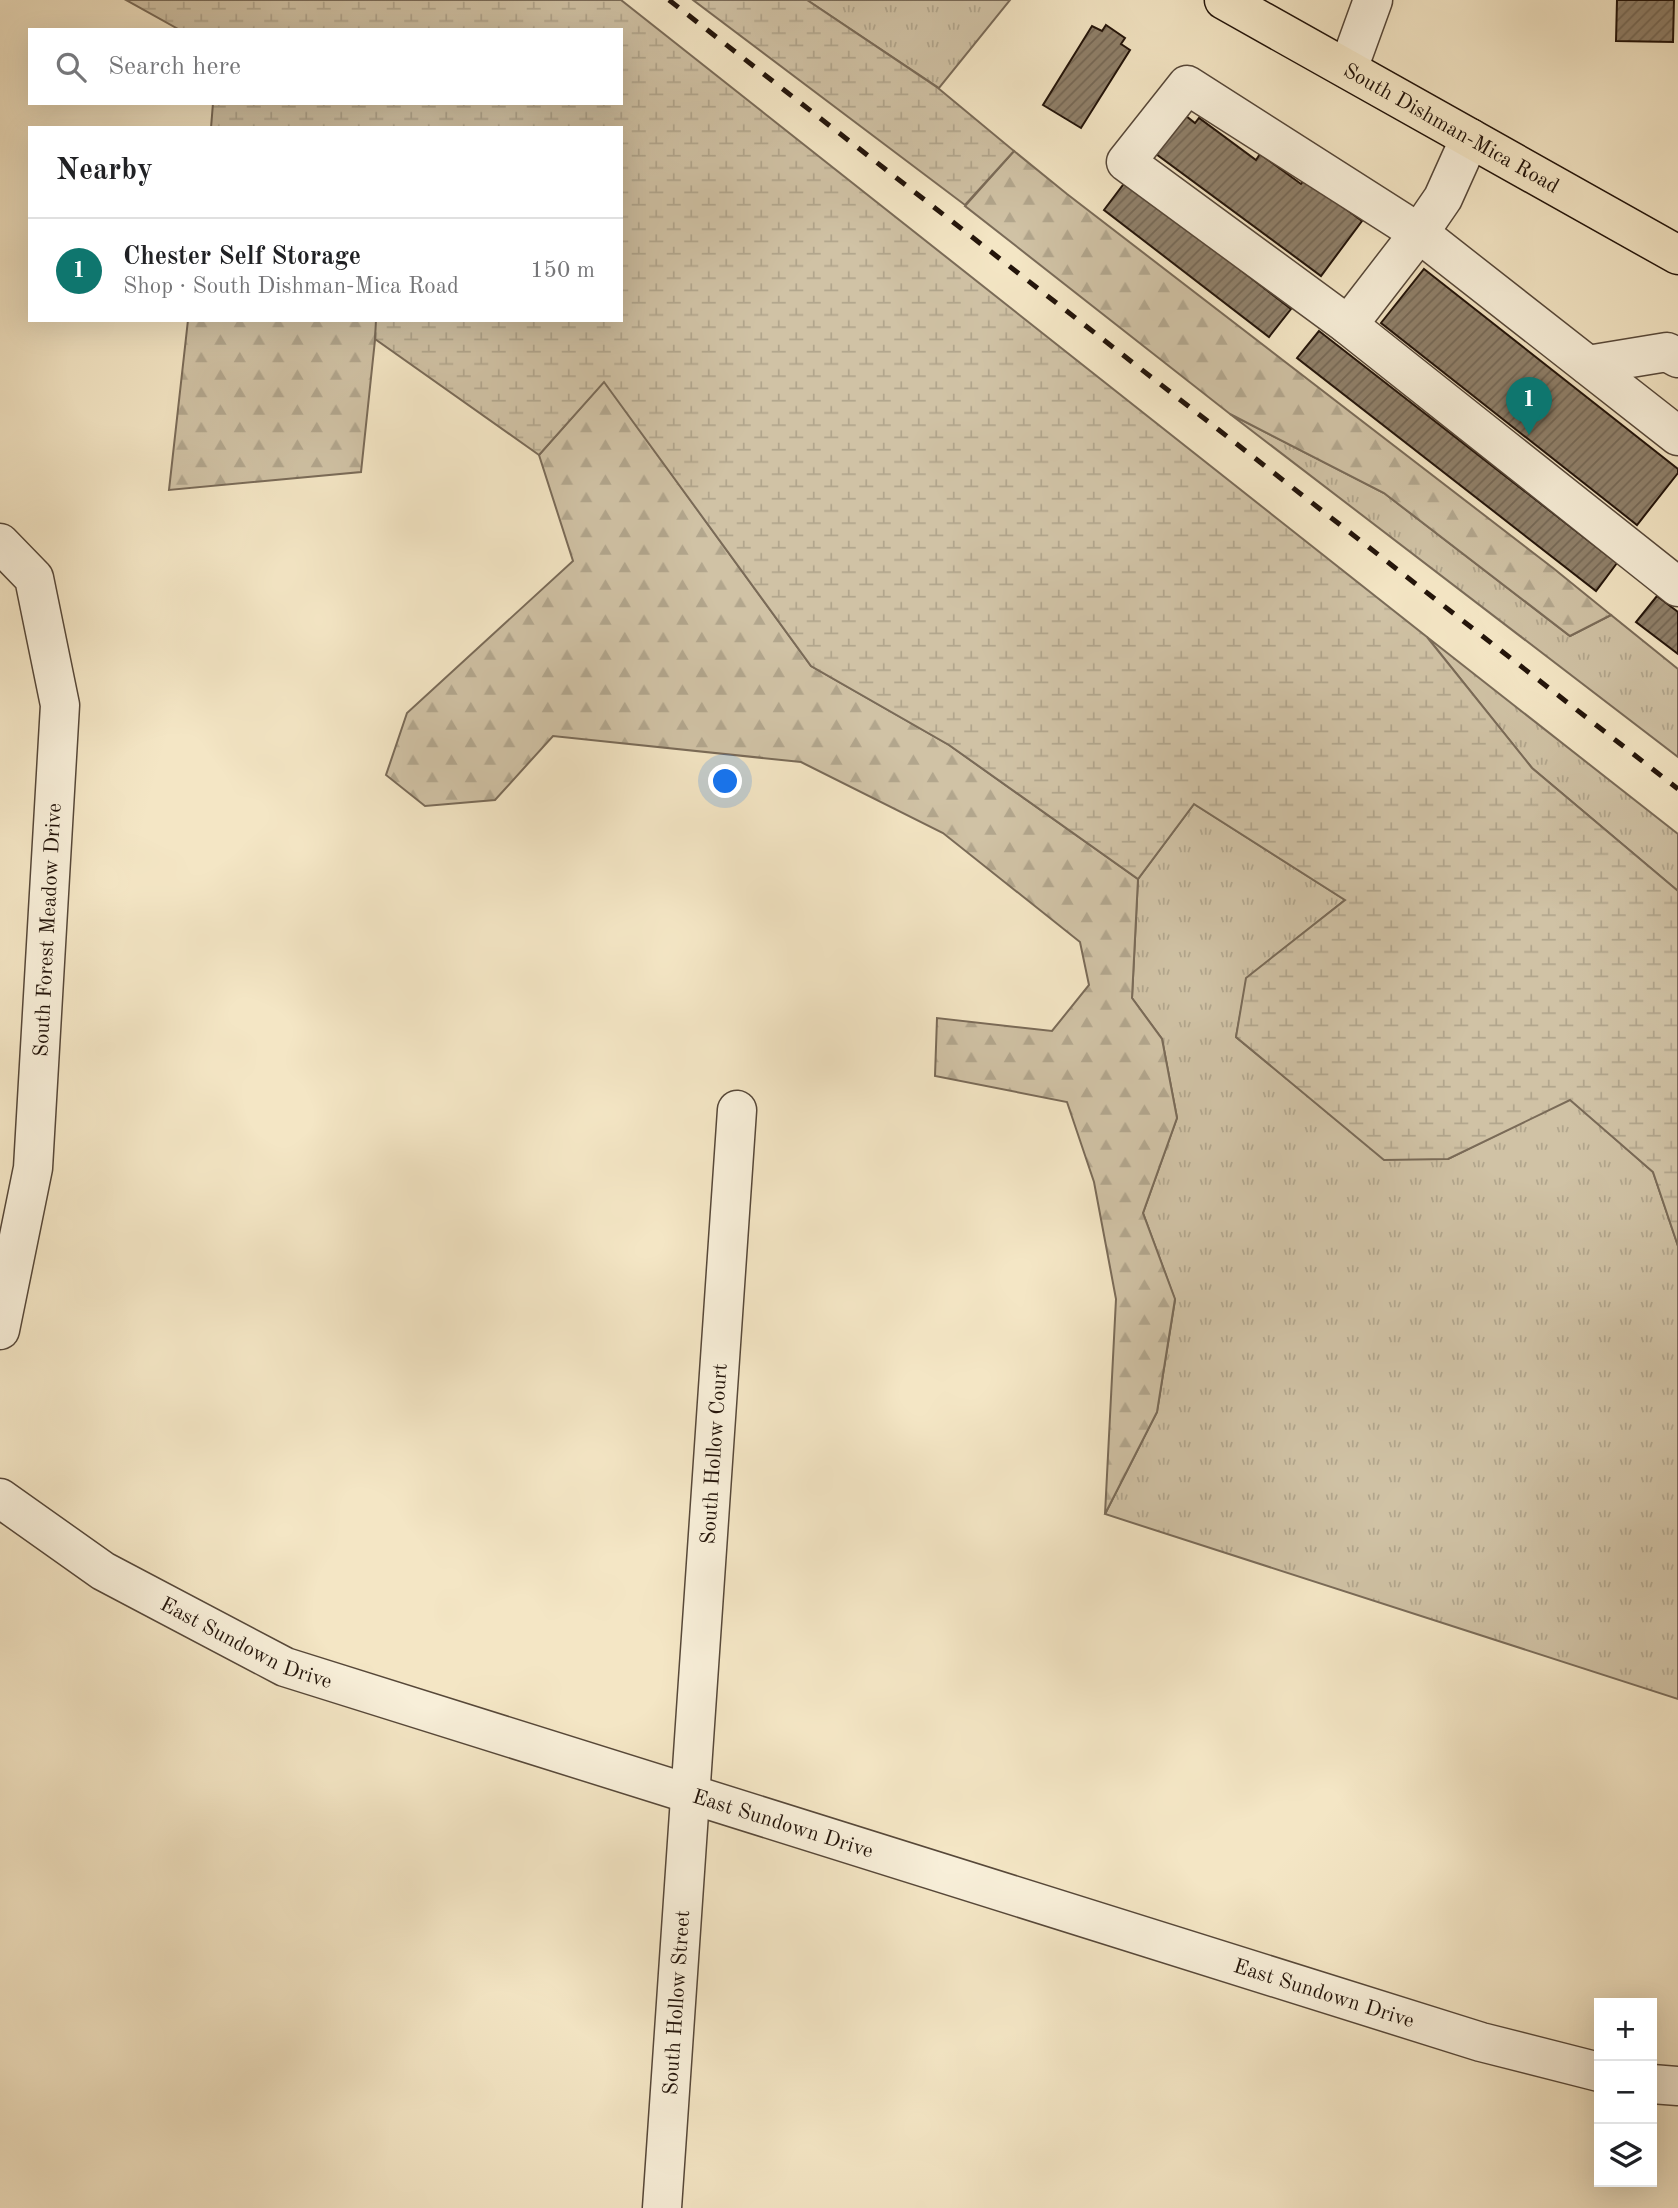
<!DOCTYPE html>
<meta charset="utf-8">
<style>
body{margin:0;font-family:"Old Standard TT",serif;background:#f6f6f6;color:#202124}
.controls{position:absolute;right:21px;bottom:21px;display:grid;overflow:hidden;border-radius:0px;box-shadow:0 7px 28px #0002}
.controls button{width:63px;height:63px;display:grid;place-items:center;padding:0;border:0;border-bottom:2px solid #e0e0e0;background:#fff;color:#202124;font:35px sans-serif}
.you{position:absolute;left:726px;top:782px;width:24px;height:24px;margin:-18px;border:5px solid #fff;border-radius:50%;background:#1a73e8;box-shadow:0 0 0 10px #1a73e833}
.badge{display:grid;place-items:center;width:46px;height:46px;border-radius:50%;background:#0f766e;color:#fff;font-size:23px;font-weight:700}
.pin{position:absolute;translate:-50% -58px;filter:drop-shadow(0 2px 4px #0008)}
.pin::after{content:'';position:absolute;top:37px;width:24px;height:21px;background:inherit;clip-path:polygon(0 0,100% 0,50% 100%)}
.list{margin:0;padding:0;list-style:none}
h2{display:flex;justify-content:space-between;align-items:center;height:91px;margin:0;padding:0 28px;font-size:30px}
h2 small{font-size:23px;font-weight:400;color:#757577}
.list li{display:grid;grid-template-columns:46px 1fr auto;gap:21px;align-items:center;box-sizing:border-box;height:105px;padding:0 28px;border-top:2px solid #e0e0e0}
.list b{display:block;font-size:26px;white-space:nowrap}
.list p{margin:0;font-size:23px;white-space:nowrap;color:#757577}
.list em{font-size:23px;font-style:normal;color:#757577}
.icon{flex:none;width:38px;height:38px;fill:none;stroke:currentColor;stroke-width:2;stroke-linecap:round;stroke-linejoin:round}
.map{position:relative;flex:none;width:1678px;height:2208px;overflow:hidden}
.search{position:absolute;background:#fff;box-shadow:0 7px 28px #0002;left:28px;top:28px;width:595px;height:77px;display:flex;align-items:center;gap:18px;box-sizing:border-box;padding:0 24px;border-radius:0px;color:#757577;font-size:26px}
.panel{position:absolute;background:#fff;box-shadow:0 7px 28px #0002;left:28px;top:126px;width:595px;height:196px;border-radius:0px}
.map>svg:first-child{display:block}
.grass{fill:url(#grass-tufts);stroke:#7a6b58;stroke-width:2}
.forest{fill:url(#forest-firs);stroke:#7a6b58;stroke-width:2}
.wetland{fill:url(#wetland-marsh);stroke:#7a6b58;stroke-width:2}
.building{fill:url(#building-hatch);stroke:#23140a;stroke-width:2}
.lines{fill:none;stroke-linecap:round;stroke-linejoin:round}
.minor-casing{stroke:#574839;stroke-width:41}
.major-casing{stroke:#23140a;stroke-width:41}
.minor{stroke:#f8efd9;stroke-width:38}
.major{stroke:#f4e6c5;stroke-width:38}
.rail{stroke:#23140a;stroke-width:5;stroke-dasharray:12 12;stroke-linecap:butt}
.labels{text-anchor:middle;stroke-width:5;stroke-linejoin:round;paint-order:stroke}
.street-label{font-size:21px;fill:#23140a;stroke:#f8efd9}
</style>
<div class="map">
<svg width="1678" height="2208" viewBox="0 0 1678 2208">
<defs>
<pattern id="grass-tufts" width="24" height="20" patternUnits="userSpaceOnUse" patternTransform="scale(1.75)"><rect width="24" height="20" fill="#d0c2a5"/><path d="M3 7l-1-3M5 7V3M7 7l1-3M15 17l-1-3M17 17v-4M19 17l1-3" fill="none" stroke="#b2a68d"/></pattern>
<pattern id="forest-firs" width="22" height="20" patternUnits="userSpaceOnUse" patternTransform="scale(1.75)"><rect width="22" height="20" fill="#d0c2a5"/><path d="M5 1l3.5 6h-7zM16 11l3.5 6h-7z" fill="#b2a68d"/></pattern>
<pattern id="wetland-marsh" width="20" height="14" patternUnits="userSpaceOnUse" patternTransform="scale(1.75)"><rect width="20" height="14" fill="#d0c2a5"/><path d="M1 5h8M5 5V1M11 12h8M15 12V8" fill="none" stroke="#b2a68d"/></pattern>
<pattern id="building-hatch" width="6" height="6" patternUnits="userSpaceOnUse" patternTransform="scale(1.75)"><rect width="6" height="6" fill="#90816b"/><path d="M-1 1l2-2M0 6l6-6M5 7l2-2" fill="none" stroke="#756856"/></pattern>
</defs>
<rect width="100%" height="100%" fill="#f4e6c5"/>
<filter id="stains"><feTurbulence type="fractalNoise" baseFrequency=".00286" numOctaves="4"/><feColorMatrix values="0 0 0 0 .2 0 0 0 0 .09 0 0 0 0 .02 0 0 0 .5 -.17"/></filter>
<radialGradient id="worn" r=".72"><stop offset=".6" stop-color="#630" stop-opacity="0"/><stop offset="1" stop-color="#630" stop-opacity=".3"/></radialGradient>
<path class="grass" d="M807,0H1010L939,88Z
M1230,414L1384,493L1570,636L1611,615L1678,669V757Z
M1427,637L1678,834V891L1532,768Z
M1194,804L1345,900L1247,978L1236,1037L1384,1159H1448L1570,1099L1653,1172L1678,1246V1699L1105,1514L1157,1412L1175,1300L1143,1213L1177,1118L1162,1039L1132,998L1138,879Z"/>
<path class="forest" d="M1014,151L1067,194L1553,568L1611,615L1570,636L1384,493L1230,414L965,206Z
M188,320L377,321L361,472L169,490Z
M604,381L811,666L949,745L1138,879L1132,998L1162,1039L1177,1118L1143,1213L1175,1299L1157,1412L1105,1514L1116,1299L1094,1182L1067,1102L935,1076L937,1018L1052,1031L1089,985L1080,942L943,833L801,762L553,736L495,800L425,806L386,775L407,713L573,561L539,455Z"/>
<path class="wetland" d="M126,0H621L1427,637L1532,768L1678,891V1246L1653,1172L1570,1100L1448,1159L1384,1160L1236,1037L1246,978L1345,900L1194,804L1138,879L949,745L811,666L604,382L539,455L375,339L376,320H621V128H211L213,103H621V30H180Z
M693,0H807L938,88L1014,151L965,205Z"/>
<path class="building" d="M1617,0H1674L1673,42L1616,41Z
M1106,25L1125,38L1121,44L1130,50L1081,128L1043,105L1092,26L1102,31Z
M1181,112L1195,123L1199,118L1256,160L1260,154L1301,184L1305,179L1362,221L1321,276L1152,151Z
M1126,181L1291,309L1269,337L1104,210Z
M1424,269L1678,469V473L1637,525L1381,323Z
M1319,331L1617,563L1596,591L1297,358Z
M1657,596L1678,612V654L1636,622Z"/>
<g class="lines">
<defs>
<g id="minor">
<path d="M1348,69L1373,0"/>
<path d="M1348,325L1419,233L1443,198L1470,138"/>
<path d="M1588,365L1667,352L1678,358"/>
<path d="M1678,436L1419,233L1187,85L1126,162L1348,325L1678,587"/>
<path d="M0,543L34,578L60,705L33,1168L0,1330"/>
<path id="s1" d="M0,1498L103,1571L285,1667L1481,2042L1599,2072"/>
<path d="M1652,2084L1678,2086"/>
<path id="s2" d="M662,2208L737,1110"/>
</g>
<g id="major">
<path id="s3" d="M1224,0L1678,255"/>
</g>
</defs>
<use href="#minor" class="minor-casing"/>
<use href="#major" class="major-casing"/>
<use href="#minor" class="minor"/>
<use href="#major" class="major"/>
<path class="rail" d="M669,0L1678,789"/>
</g>
<g class="labels">
<g class="street-label">
<text dy="7" stroke="none"><textPath href="#s3" startOffset="261">South Dishman-Mica Road</textPath></text>
<text transform="translate(47 930) rotate(-87)" y="7">South Forest Meadow Drive</text>
<text dy="7" stroke="none"><textPath href="#s2" startOffset="756">South Hollow Court</textPath></text>
<text dy="7" stroke="none"><textPath href="#s1" startOffset="287">East Sundown Drive</textPath></text>
<text dy="7" stroke="none"><textPath href="#s1" startOffset="854">East Sundown Drive</textPath></text>
<text dy="7" stroke="none"><textPath href="#s1" startOffset="1421">East Sundown Drive</textPath></text>
<text dy="7" stroke="none"><textPath href="#s2" startOffset="206">South Hollow Street</textPath></text>
</g>
</g>
<rect width="100%" height="100%" filter="url(#stains)"/>
<rect width="100%" height="100%" fill="url(#worn)"/>
</svg>
<div class="controls">
<button>+</button>
<button>−</button>
<button><svg class="icon" aria-label="layers" viewBox="0 0 24 24"><path d="M12 4l9 5-9 5-9-5zM3 14l9 5 9-5"/></svg></button>
</div>
<div class="you"></div>
<div class="pin badge" style="left:1529px;top:435px">1</div>
<div class="search"><svg class="icon" aria-label="search" viewBox="0 0 24 24"><circle cx="10" cy="10" r="6"/><path d="M15 15l6 6"/></svg>Search here</div>
<section class="panel">
<h2>Nearby<small></small></h2>
<ul class="list">
<li><span class="badge">1</span><div><b>Chester Self Storage</b><p>Shop · South Dishman-Mica Road</p></div><em>150 m</em></li>
</ul>
</section>
</div>
